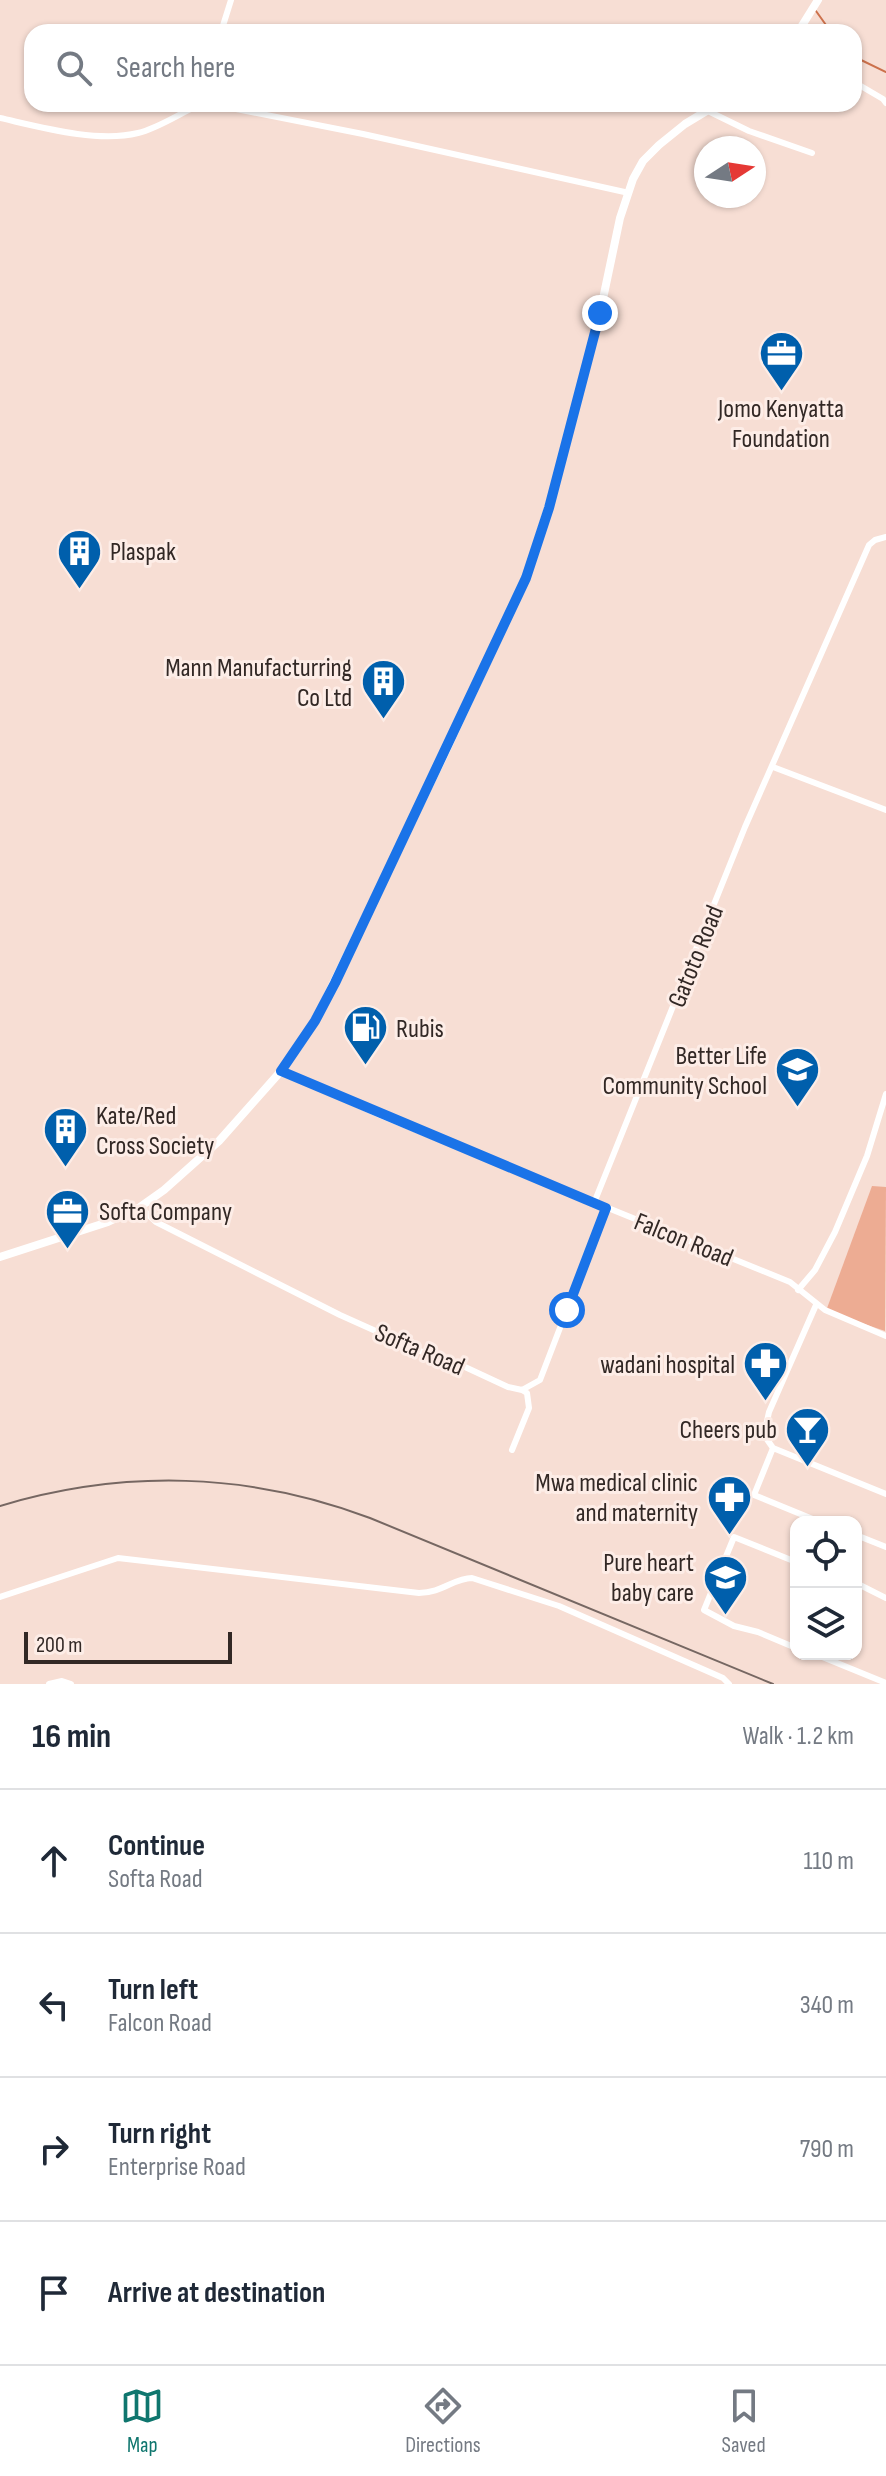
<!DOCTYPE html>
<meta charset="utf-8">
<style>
body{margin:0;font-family:"Sofia Sans Condensed",sans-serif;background:#f6f6f7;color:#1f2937}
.controls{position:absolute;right:24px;bottom:24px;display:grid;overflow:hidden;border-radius:16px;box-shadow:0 2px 6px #0004}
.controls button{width:72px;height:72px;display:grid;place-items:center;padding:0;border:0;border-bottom:2px solid #e0e1e3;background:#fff;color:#1f2937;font:40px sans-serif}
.compass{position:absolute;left:694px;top:136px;width:72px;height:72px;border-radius:50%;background:#fff;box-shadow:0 2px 6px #0004;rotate:78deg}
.scale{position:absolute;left:24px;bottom:20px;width:208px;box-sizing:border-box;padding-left:8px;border:4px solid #322825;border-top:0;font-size:22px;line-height:28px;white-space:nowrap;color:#322825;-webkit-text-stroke:6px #fdede7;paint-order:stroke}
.stop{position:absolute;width:24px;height:24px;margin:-18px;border:6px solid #1a73e8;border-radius:50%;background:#fff}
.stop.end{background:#1a73e8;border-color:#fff;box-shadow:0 2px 8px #0008}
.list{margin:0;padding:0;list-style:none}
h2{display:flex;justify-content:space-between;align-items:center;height:104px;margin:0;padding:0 32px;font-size:34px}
h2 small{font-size:26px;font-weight:400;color:#747a83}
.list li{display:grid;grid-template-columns:52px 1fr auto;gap:24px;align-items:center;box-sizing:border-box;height:144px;padding:0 32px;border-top:2px solid #e0e1e3}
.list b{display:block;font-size:30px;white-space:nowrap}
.list p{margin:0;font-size:26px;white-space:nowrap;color:#747a83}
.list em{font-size:26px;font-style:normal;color:#747a83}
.icon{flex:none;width:44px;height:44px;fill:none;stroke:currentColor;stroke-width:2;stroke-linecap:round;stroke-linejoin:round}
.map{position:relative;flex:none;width:886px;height:1684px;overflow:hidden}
.search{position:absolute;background:#fff;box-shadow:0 2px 6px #0004;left:24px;right:24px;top:24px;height:88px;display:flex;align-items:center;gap:20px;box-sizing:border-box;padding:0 28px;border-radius:24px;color:#747a83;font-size:30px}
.sheet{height:680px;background:#fff}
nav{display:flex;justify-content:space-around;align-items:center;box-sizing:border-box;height:112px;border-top:2px solid #e0e1e3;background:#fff;font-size:22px;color:#747a83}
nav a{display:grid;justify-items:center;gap:4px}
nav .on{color:#0f766e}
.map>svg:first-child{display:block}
.green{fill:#edac93}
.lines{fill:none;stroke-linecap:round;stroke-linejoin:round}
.stream{stroke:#cc714c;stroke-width:2}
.street{stroke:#fff;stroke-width:6}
.secondary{stroke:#fff;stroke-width:8}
.rail{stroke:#766762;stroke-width:2}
.route{stroke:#1a73e8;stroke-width:10}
.labels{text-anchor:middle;stroke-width:6;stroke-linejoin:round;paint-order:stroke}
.poi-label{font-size:26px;fill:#322825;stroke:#fdede7;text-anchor:end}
.street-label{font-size:26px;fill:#322825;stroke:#fdede7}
</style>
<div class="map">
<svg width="886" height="1684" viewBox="0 0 886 1684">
<rect width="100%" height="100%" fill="#f7ded4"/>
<path class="green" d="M872,1186L886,1187L885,1331L826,1311Z"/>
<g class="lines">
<path class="stream" d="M816,11L831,32
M854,49L859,59L886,72"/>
<path class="street" d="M221,32L231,0
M854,82L883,99L886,103
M211,104L363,134L629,193
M708,111L749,131L812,153
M0,118C40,127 97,143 138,133C159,128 180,113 201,104
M773,767L886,810
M281,1071L382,1116L763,1271L790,1282L825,1310L886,1336
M594,1203L745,827L869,545L875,540L886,537
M140,1207L156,1222L340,1315L438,1359L465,1367L508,1387L522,1390L540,1380L606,1208
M798,1290L815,1270L835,1232L867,1156L886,1094
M816,1305L769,1412L764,1435L773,1448L886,1494
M773,1448L754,1495L820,1522
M512,1450L529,1408L527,1393L522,1390
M856,1535L886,1547
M796,1562L734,1537L704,1610L734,1626L758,1632L796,1648
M856,1583L886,1598
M0,1597L118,1558L419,1593C442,1593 454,1578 472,1578L559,1606L723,1678L729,1684
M815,1654L886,1683
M49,1684L62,1681L71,1684"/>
<path class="secondary" d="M798,32L818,0
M0,1257L108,1222L140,1207L164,1190L219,1141L281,1071L315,1021L444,755L526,578L555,486L600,313L620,218L633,179L643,161L659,145L685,124L718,104"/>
<path class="rail" d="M0,1506C123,1469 249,1472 370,1518L773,1684"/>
</g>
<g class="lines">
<path class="route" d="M567,1310L606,1208L281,1071L315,1021L335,983L526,578L549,508L600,313"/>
</g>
<defs>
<symbol id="office-pin" viewBox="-11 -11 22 30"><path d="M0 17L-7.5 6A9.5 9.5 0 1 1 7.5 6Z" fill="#005fac" stroke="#fdede7"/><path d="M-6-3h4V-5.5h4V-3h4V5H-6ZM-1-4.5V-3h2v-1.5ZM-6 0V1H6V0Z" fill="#fff"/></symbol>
<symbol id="building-pin" viewBox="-11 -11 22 30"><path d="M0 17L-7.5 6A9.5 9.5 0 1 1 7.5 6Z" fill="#005fac" stroke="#fdede7"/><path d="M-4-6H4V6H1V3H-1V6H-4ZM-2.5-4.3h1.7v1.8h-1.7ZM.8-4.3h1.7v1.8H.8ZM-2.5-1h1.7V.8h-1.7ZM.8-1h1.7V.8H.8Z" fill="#fff"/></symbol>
<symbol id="fuel-pin" viewBox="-11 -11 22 30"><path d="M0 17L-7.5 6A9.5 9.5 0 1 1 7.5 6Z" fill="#005fac" stroke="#fdede7"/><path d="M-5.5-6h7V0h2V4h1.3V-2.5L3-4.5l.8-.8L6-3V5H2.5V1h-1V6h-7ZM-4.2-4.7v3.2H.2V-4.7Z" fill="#fff"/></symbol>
<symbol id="school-pin" viewBox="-11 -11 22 30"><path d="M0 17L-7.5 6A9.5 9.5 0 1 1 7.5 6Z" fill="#005fac" stroke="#fdede7"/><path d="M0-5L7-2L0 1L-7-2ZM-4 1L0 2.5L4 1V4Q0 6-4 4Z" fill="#fff"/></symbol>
<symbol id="pharmacy-pin" viewBox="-11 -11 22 30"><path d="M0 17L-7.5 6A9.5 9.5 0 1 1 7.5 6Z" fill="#005fac" stroke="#fdede7"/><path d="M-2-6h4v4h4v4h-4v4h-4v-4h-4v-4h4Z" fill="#fff"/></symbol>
<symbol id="bar-pin" viewBox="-11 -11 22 30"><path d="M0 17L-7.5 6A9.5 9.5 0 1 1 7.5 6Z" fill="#005fac" stroke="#fdede7"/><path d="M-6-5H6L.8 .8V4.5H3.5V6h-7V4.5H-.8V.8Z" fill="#fff"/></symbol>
</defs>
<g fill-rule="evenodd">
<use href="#office-pin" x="756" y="328" width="51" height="69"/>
<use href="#building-pin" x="54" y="526" width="51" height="69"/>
<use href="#building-pin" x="358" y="656" width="51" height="69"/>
<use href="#fuel-pin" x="340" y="1002" width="51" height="69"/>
<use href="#school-pin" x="772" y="1044" width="51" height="69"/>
<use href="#building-pin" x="40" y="1104" width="51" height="69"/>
<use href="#office-pin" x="42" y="1186" width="51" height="69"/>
<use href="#pharmacy-pin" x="740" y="1338" width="51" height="69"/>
<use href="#bar-pin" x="782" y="1404" width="51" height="69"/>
<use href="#pharmacy-pin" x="704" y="1472" width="51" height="69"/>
<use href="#school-pin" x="700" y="1552" width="51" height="69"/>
</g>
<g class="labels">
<g class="poi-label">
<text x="781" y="417" text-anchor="middle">Jomo Kenyatta<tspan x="781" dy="30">Foundation</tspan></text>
<text x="110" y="560" text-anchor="start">Plaspak</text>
<text x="352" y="676">Mann Manufacturring<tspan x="352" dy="30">Co Ltd</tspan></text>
<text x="396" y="1037" text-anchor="start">Rubis</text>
<text x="767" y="1064">Better Life<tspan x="767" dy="30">Community School</tspan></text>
<text x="96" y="1124" text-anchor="start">Kate/Red<tspan x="96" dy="30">Cross Society</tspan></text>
<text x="99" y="1220" text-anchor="start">Softa Company</text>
<text x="735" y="1373">wadani hospital</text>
<text x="777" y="1438">Cheers pub</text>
<text x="698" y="1491">Mwa medical clinic<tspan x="698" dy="30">and maternity</tspan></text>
<text x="694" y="1571">Pure heart<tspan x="694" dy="30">baby care</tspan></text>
</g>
<g class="street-label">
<text transform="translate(695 956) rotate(-68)" y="9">Gatoto Road</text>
<text transform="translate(684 1239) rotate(22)" y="9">Falcon Road</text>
<text transform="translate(420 1349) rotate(23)" y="9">Softa Road</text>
</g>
</g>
</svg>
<div class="controls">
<button><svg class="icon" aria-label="locate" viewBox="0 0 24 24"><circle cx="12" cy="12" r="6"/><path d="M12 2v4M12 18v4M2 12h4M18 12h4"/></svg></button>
<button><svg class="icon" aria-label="layers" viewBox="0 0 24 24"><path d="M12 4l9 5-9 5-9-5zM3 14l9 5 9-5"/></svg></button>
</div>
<svg class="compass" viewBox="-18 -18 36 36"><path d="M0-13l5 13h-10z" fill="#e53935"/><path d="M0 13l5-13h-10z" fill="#747a83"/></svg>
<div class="scale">200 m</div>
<div class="stop" style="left:567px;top:1310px"></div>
<div class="stop end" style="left:600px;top:313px"></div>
<div class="search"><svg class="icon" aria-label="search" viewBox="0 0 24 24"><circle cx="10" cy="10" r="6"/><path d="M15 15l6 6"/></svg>Search here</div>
</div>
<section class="sheet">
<h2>16 min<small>Walk · 1.2 km</small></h2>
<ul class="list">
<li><svg class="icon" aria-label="ahead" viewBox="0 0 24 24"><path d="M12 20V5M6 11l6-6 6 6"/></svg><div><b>Continue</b><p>Softa Road</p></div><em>110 m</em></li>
<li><svg class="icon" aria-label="left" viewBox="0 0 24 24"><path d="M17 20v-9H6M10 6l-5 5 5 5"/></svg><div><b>Turn left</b><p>Falcon Road</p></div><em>340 m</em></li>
<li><svg class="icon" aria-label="right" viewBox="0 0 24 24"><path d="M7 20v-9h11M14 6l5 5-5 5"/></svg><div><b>Turn right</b><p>Enterprise Road</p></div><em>790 m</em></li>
<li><svg class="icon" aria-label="arrive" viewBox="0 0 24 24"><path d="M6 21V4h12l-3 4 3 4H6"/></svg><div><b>Arrive at destination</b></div></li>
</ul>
</section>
<nav>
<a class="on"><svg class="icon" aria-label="map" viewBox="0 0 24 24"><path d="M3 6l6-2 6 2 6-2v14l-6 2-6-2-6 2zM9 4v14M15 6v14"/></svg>Map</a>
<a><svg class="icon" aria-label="directions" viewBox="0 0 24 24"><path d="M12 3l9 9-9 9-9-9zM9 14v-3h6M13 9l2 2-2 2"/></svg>Directions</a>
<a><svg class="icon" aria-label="saved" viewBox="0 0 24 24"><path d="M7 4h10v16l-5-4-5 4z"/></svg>Saved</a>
</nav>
